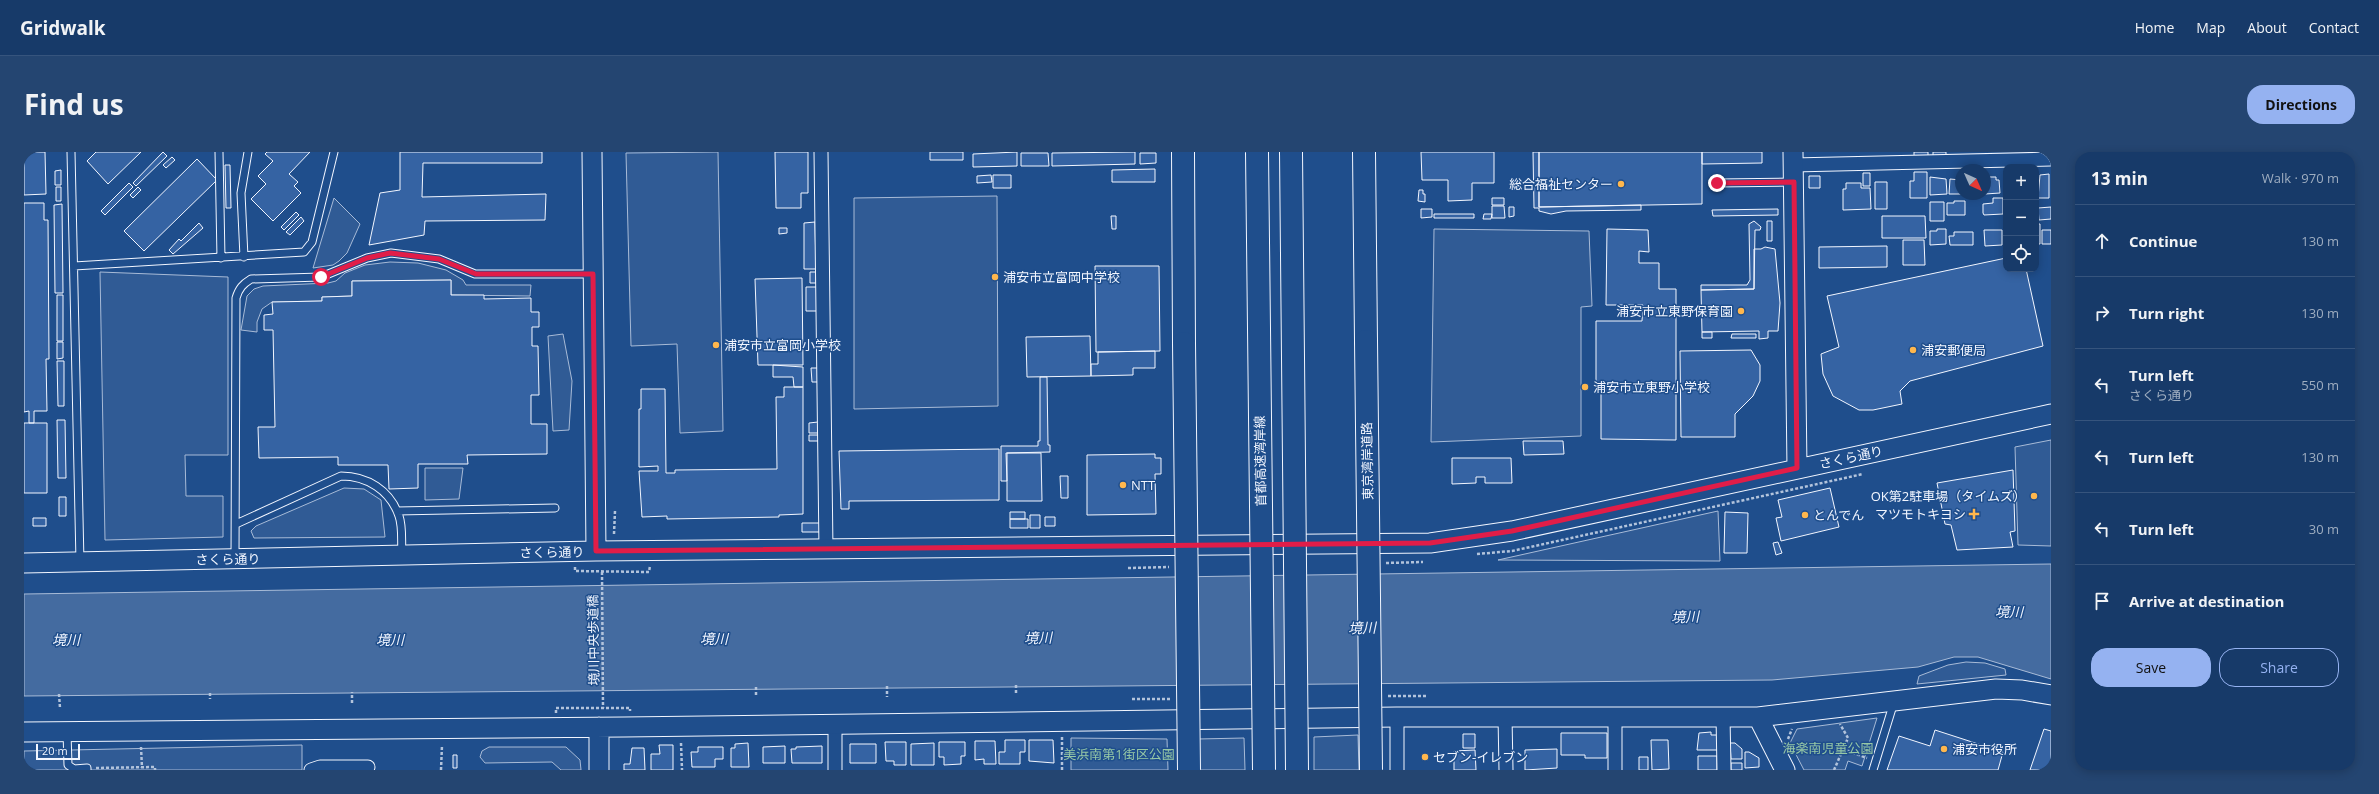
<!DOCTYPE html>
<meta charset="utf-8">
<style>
body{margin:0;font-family:"Open Sans","Noto Sans JP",sans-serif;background:#244571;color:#f1f3f6}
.controls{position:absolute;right:12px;top:12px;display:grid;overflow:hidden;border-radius:8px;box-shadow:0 2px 10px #0003}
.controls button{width:36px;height:36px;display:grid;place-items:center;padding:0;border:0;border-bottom:1px solid #36547d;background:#173a69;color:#f1f3f6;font:20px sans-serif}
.compass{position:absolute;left:1931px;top:12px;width:36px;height:36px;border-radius:50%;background:#173a69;box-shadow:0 2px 10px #0003;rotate:135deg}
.scale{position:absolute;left:12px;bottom:10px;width:44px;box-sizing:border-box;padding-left:4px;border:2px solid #f2f6ff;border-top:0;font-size:11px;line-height:14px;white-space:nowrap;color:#f2f6ff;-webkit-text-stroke:3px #1f4e8c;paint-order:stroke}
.stop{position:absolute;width:12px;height:12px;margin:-9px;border:3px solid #e11d48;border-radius:50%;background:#fff}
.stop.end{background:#e11d48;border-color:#fff;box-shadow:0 1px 4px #0008}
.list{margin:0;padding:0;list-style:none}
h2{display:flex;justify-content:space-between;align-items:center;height:52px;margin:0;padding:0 16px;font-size:17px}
h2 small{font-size:13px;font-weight:400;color:#9eadc0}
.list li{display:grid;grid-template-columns:26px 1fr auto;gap:12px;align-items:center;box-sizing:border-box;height:72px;padding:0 16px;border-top:1px solid #36547d}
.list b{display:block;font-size:15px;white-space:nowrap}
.list p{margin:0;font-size:13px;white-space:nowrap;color:#9eadc0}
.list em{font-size:13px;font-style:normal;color:#9eadc0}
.actions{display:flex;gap:8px;padding:12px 16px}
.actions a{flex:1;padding:9px 0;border:1px solid #95b2f1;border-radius:16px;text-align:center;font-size:14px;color:#95b2f1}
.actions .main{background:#95b2f1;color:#111}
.icon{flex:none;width:22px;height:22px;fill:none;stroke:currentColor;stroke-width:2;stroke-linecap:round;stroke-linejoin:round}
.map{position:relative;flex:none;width:2027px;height:618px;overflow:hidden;border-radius:16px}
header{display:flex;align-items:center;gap:24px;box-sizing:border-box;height:56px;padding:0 20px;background:#173a69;border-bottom:1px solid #36547d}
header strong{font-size:19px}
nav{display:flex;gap:22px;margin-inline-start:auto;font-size:14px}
.intro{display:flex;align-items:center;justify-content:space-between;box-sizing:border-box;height:96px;padding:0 24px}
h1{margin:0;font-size:28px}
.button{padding:10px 18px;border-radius:16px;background:#95b2f1;color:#111;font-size:14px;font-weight:700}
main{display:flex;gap:24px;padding:0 24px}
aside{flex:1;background:#173a69;border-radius:16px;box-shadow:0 2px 10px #0003}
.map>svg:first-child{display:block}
.built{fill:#305b95;stroke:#a8bbd7}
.water{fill:#446ba0;stroke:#a8bbd7}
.building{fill:#3563a3;stroke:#f2f6ff}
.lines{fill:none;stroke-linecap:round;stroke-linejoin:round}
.lane-casing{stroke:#f2f6ff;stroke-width:9}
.street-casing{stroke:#f2f6ff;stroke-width:15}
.secondary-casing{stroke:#f2f6ff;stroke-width:21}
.highway-casing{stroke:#f2f6ff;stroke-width:24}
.path{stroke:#b3c4dc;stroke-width:2.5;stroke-dasharray:3 2;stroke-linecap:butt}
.lane{stroke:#1f4e8c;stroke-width:7}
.street{stroke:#1f4e8c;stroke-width:13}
.secondary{stroke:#1f4e8c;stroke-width:19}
.highway{stroke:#1f4e8c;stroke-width:22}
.highway-bridge-casing{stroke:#f2f6ff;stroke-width:24;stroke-linecap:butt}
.highway-bridge{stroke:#1f4e8c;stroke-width:22}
.route{stroke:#e11d48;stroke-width:5}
.poi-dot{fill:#ffb74d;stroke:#1f4e8c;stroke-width:1.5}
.labels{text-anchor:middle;stroke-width:3;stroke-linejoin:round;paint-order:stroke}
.poi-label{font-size:13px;fill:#f2f6ff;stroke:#1f4e8c;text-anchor:start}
.street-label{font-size:13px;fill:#f2f6ff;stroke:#1f4e8c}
.park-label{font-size:13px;fill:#97c8a6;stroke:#1f4e8c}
.water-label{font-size:14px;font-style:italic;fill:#f2f6ff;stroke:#1f4e8c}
</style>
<header>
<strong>Gridwalk</strong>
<nav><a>Home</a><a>Map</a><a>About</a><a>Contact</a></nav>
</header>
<div class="intro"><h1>Find us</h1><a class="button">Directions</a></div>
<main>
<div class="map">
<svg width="2027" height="618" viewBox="0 0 2027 618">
<rect width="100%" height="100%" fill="#1f4e8c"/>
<path class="built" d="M694,0L699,279L656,281L653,192L607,194L602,1Z
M973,44L974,254L830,257V46Z
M310,46L336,72L323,101L315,109L309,113L289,116Z
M1410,77L1565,79L1568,154L1557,155V284L1407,290Z
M366,110L394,111L422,118L439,128L442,133H507L506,144L427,143V128L328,129V144L298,145V149L248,150L238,157L233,170V180L217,178L223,144L230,137L239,134L304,131L312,129L321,121L341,113Z
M76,120L204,125V303H161L162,344H199V385L81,388Z
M539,182L548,229L545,278L529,279L524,184Z
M2027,288V394L1994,393L1991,295Z
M401,316H439L435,347L401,348Z
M320,336L340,337L357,348L361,385L230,386L227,379L232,374Z
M1694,359L1696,409L1474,408Z
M1942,510L1961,511L1981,517L1982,523L1893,532L1895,524L1924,513Z
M1853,566L1838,614L1824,609L1821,618H1780L1766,591L1773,577Z
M1334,583L1335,618H1290V585Z
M1047,586L1143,587L1144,618H1047Z
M1220,586L1221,618H1175L1174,587Z
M278,593V618H0V599Z
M465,595H542L556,608L557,618H537L528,610L461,611L456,605L458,599Z"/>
<path class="water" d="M2027,412V527L1954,505H1930L1894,515L1748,528L0,544V442Z"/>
<path class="building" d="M0,0H21L22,42L0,43Z
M72,0H117L84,32L63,9Z
M139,0L143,4L112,34L109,31Z
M243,0H286L265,22L274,30L270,34L277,41L249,69L227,47L242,32L234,24L249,9L241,2Z
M376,0H518V11H399L398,45L522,42L521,68L401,69L400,83L345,93L356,41L376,38Z
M751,0H784V41H777V56H752Z
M906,0H939V8H906Z
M993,0V14L949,15V2Z
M1111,0V12L1028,14V1Z
M1397,0H1470V31H1448V48L1424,49V28H1398Z
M1509,0H1515V55L1617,53V58L1542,59L1527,62L1515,59V56H1510Z
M1515,0H1678V52L1515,55Z
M1678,0H1738V11L1678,12Z
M1890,0H1904V4H1890Z
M1909,0H1922V3L1909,4Z
M997,1H1024L1025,14H997Z
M1116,1H1132V11L1116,12Z
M148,5L151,8L142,16L139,13Z
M173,7L193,28L120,99L100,79Z
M201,13H206L207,56H202Z
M1131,17V30H1088V18Z
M37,18V33H31V19Z
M1890,20H1903V46H1886V29H1890Z
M1839,21H1846V34H1839Z
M2025,22V46H2014L2016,23Z
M967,23L968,30L953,31V24Z
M969,23H987V36H969Z
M1785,24H1796V36H1785Z
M1906,25L1922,27L1923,42L1906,43Z
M1961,25H1972V28H1975L1976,41L1961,42Z
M1926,27L1937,28V42H1941H1925Z
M1851,30H1863V57H1851Z
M105,31L109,35L81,63L77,59Z
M1822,31H1837V36H1846L1847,57L1819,58V37H1822Z
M32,35H37V49H32Z
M114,35L117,38L109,46L106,43Z
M1395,38H1399V42H1401V50L1394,49Z
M1468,46H1480V53H1468Z
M1969,46H1979V62L1960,63L1959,61V52L1969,51Z
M1930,49H1941V63H1923V51H1930Z
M1906,50H1920V69H1906Z
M0,51H20V68H24L25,207H22L23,259H10V271H5V259L0,260Z
M38,52L39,141H31L30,53Z
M1468,54H1480L1481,66H1468Z
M1485,55H1490V64L1485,65Z
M2027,55V67L2015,68L2014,56Z
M1397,57H1408V65L1397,66Z
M1754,57V63L1689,64L1688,58Z
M272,60L275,63L260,78L257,75Z
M1410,62H1450V66H1410Z
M1460,62H1468L1467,67H1459Z
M1087,64H1092V77H1088Z
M1858,64H1901L1902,86H1858Z
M277,65L280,69L266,83L262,80Z
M1730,69L1737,75L1736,78H1731L1730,137L1677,138V133H1723L1726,128L1725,72Z
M1743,69H1748V89H1743Z
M791,70L792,117H780V71Z
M175,71L179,76L149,102L145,98L155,87L157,89Z
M2012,72H2016V92H2012Z
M755,76H763V81L755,82Z
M1583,77L1624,78L1625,100L1615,99V111H1635V137H1652V288L1577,287V241H1572V169H1618L1619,153H1582Z
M1913,77H1922V92L1906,93V79H1913Z
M1960,78H1978V93L1961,94Z
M2018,78H2027V92H2018Z
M1930,80H1949V93H1926L1925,84H1930Z
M1879,88H1900L1901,113H1879Z
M1863,94V115L1795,116V95Z
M1741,95L1751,97L1756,151L1754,179H1744V186L1735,187V179L1678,180L1677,138L1730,137V97H1737Z
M1982,106V117H2002L2019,194L1886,229L1876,239L1878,252L1849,258H1835L1809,244L1799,222L1797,202L1815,195L1803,144Z
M1071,114H1135L1136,199L1072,200Z
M786,120H792V131H786Z
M778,126L779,213H734L731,127Z
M427,128V143H460V147L507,146V160H515V175H508V194H514L515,243H507V272H523V302L443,303L444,312H394V336L365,337L364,313H314V305L235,306L234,275H251L249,178H240V163L249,162L248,150L298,149V145L328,144V129Z
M782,135H793V159H782Z
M33,143H39V189H33Z
M1678,180H1688V186H1678Z
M1708,182H1732V186H1707Z
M1066,184L1067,224L1003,225L1002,185Z
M33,190H39V206L33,207Z
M1727,198L1736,213V229L1729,244L1711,262V285H1657L1656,199Z
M1131,199V216H1109V223L1067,224V212H1074V200Z
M33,209H40V254H34Z
M749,213L779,215V235H770L769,225H749Z
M787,216H795L796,230H788Z
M1016,225H1023L1024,293H1026V300L982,301L983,329H977V294H1014V289H1016Z
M760,235H779V362L755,363V365L643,367V364L618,365L615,319H634V314L615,315V257H617V237H641L642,321H651V318L753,317L752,245H760Z
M33,268H41L42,326H34Z
M794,270V281H785V271Z
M0,271H23V341H0Z
M785,283H795V289H785Z
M1499,289H1539L1540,302L1500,303Z
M975,297V348L825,349V357H817L815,299Z
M983,301H1017L1018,349H983Z
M1131,302V306H1137V322H1131L1132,362L1063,363V303Z
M1428,306H1487L1488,331H1461V325H1452V331L1428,332Z
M1989,318L1991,379L1986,380L1989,395L1933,398L1927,373L1921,372L1913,331Z
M1036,324H1044V346H1037Z
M1806,336L1815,375L1757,389L1752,366L1758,365L1754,348Z
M35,345H42V364H35Z
M986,360H1001V367H986Z
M1701,360L1724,361L1723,401H1700Z
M1006,363H1016V376H1006Z
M1021,365H1031V374H1021Z
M9,366H22V374H9Z
M986,367H1004V376H986Z
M778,371H796V380H778Z
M1754,390L1758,401L1752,403L1749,391Z
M2020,577L2027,579V618H2006Z
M1911,578L1979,600L1974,618H1863L1875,584L1906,594Z
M1687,580V583H1694V598H1673L1675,581Z
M1537,581H1583V606H1561V603H1537Z
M1439,582H1451V596H1439Z
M981,588H1001V600H996V612H975V600H981Z
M1005,588H1029L1030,611L1005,609Z
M1627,588H1644L1645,617L1628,618Z
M951,589H971L972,612H960V607L951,608Z
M861,590H882V613H870V609H862Z
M915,590H941V604H937V612L920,613V605H915Z
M724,591L725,615H707V596H711V592Z
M910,591V613H887V592Z
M1706,591H1711L1718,597V607H1707Z
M826,592H852V611H826Z
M635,593H649V618H627V602H636Z
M761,594V611H739V595Z
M798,594V611H768L767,597H772V595Z
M674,595H699V607H691V615H668L667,600H674Z
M608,596H620L621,618H600V612H606Z
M1533,597V616L1501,618V598Z
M1451,598L1452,618H1430V599Z
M1721,600H1725L1735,606V615L1721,616Z
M429,603H433V616H429Z
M1674,604H1693V618H1674Z
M1615,605H1624V618H1615Z
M1707,611H1718V618H1707Z"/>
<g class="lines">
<defs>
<path id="lane" d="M47,0L56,410
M195,0L197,106
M1693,31L1769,30
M220,105L217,41L224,0
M50,114L280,100L288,90L310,0
M373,359L531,356
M212,372L317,324C343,324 366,338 375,364C379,375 377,390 378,401
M211,407L212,146C215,136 219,132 227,127L297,125L343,106L367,101L415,107L451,122H569
M43,580L44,613L50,617L63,616V618
M1849,618L1870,550"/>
<path id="street" d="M797,0L802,398
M1769,13L2027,7
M1481,564L1482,618
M1591,564V618
M1699,564L1700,618
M1373,565V618
M811,573V618
M287,618L296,615H344"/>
<path id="secondary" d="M568,0L572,399
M1769,0L1773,316
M0,411L572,399L1406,391L1488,379L2027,262
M1734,565L1761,618
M575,575V618
M0,580L600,575L1373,565H1734L1972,537L1998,538L2027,543"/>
<path id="highway" d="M1159,0L1160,191
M1340,0L1342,189"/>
</defs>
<use href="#lane" class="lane-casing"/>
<use href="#street" class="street-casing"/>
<use href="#secondary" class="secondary-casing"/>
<use href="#highway" class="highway-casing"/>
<path class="path" d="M590,382L591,359
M1453,402L1488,399L1839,322
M1362,411L1399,410
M551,415V419L625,420L626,414
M1104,416L1145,415
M578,420L579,556
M992,533V542
M863,534V545
M732,535V543
M186,541V547
M35,542L36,556
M1364,544H1403
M1108,547H1147
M328,551V540
M532,561V556H606V559
M1038,585V618
M1764,587L1768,577
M657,591L658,618
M117,595L118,616
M1819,597L1843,606
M72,616L131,615V618
M417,618L418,593
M1810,618L1824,586L1816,572"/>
<use href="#lane" class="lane"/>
<use href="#street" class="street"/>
<use href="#secondary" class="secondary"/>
<use href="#highway" class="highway"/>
<defs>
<path id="highway-bridge" d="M1233,0L1240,618
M1267,0L1273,618
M1342,189L1347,618
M1160,191L1165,618"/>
</defs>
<use href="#highway-bridge" class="highway-bridge-casing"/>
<use href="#highway-bridge" class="highway-bridge"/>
</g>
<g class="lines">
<path class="route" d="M297,125L343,106L366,101L415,107L452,122H569L572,399L1406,391L1488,379L1773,316L1770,30L1693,31"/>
</g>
<g class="poi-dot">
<circle cx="1597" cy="32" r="4"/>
<circle cx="971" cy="125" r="4"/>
<circle cx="1717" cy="159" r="4"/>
<circle cx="692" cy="193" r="4"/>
<circle cx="1889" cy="198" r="4"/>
<circle cx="1561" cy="235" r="4"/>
<circle cx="1099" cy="333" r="4"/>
<circle cx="2010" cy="344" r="4"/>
<path d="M1948 356h4v4h4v4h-4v4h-4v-4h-4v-4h4z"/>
<circle cx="1781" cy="363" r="4"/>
<circle cx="1920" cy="597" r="4"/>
<circle cx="1401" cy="605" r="4"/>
</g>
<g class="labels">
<g class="poi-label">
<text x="1589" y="37" text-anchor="end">総合福祉センター</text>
<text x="979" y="130">浦安市立富岡中学校</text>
<text x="1709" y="164" text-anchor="end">浦安市立東野保育園</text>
<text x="700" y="198">浦安市立富岡小学校</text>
<text x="1897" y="203">浦安郵便局</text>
<text x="1569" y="240">浦安市立東野小学校</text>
<text x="1107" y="338">NTT</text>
<text x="2002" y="349" text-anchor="end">OK第2駐車場（タイムズ）</text>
<text x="1942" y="367" text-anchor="end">マツモトキヨシ</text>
<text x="1789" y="368">とんでん</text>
<text x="1928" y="602">浦安市役所</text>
<text x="1409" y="610">セブン-イレブン</text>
</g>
<g class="street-label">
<text transform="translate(1827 305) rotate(-12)" y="5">さくら通り</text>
<text transform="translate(1236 309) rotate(-91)" y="5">首都高速湾岸線</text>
<text transform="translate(1343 309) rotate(-91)" y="5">東京湾岸道路</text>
<text transform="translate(528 400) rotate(-1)" y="5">さくら通り</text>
<text transform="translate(204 407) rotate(-1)" y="5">さくら通り</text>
<text transform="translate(569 488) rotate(-91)" y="5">境川中央歩道橋</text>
</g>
<g class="park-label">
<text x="1804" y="601">海楽南児童公園</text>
<text x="1095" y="607">美浜南第1街区公園</text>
</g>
<g class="water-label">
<text transform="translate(1985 460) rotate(1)" y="5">境川</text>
<text transform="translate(1661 465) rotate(-2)" y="5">境川</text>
<text transform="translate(1338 476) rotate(-2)" y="5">境川</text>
<text transform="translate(1014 486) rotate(-2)" y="5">境川</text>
<text x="690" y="492">境川</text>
<text x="42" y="493">境川</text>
<text x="366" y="493">境川</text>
</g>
</g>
</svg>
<div class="controls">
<button>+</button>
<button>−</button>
<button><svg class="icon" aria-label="locate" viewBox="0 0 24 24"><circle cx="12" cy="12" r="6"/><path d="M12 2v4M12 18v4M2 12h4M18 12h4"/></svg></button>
</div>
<svg class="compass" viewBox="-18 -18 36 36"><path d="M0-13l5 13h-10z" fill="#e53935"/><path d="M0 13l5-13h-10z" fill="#9eadc0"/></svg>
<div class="scale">20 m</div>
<div class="stop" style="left:297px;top:125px"></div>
<div class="stop end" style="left:1693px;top:31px"></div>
</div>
<aside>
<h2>13 min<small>Walk · 970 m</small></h2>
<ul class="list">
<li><svg class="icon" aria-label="ahead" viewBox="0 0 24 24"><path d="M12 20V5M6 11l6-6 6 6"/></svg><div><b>Continue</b></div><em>130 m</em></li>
<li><svg class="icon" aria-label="right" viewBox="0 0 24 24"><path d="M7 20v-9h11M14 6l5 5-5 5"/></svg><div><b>Turn right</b></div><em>130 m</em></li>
<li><svg class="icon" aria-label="left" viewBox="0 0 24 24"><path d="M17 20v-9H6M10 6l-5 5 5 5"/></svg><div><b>Turn left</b><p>さくら通り</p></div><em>550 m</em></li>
<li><svg class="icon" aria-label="left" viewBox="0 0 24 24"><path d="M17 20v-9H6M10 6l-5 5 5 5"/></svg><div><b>Turn left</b></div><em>130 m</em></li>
<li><svg class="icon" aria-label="left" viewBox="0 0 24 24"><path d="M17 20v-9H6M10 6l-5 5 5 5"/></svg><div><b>Turn left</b></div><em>30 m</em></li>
<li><svg class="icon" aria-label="arrive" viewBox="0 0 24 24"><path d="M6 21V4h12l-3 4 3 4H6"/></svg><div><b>Arrive at destination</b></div></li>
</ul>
<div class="actions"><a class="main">Save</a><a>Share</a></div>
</aside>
</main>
